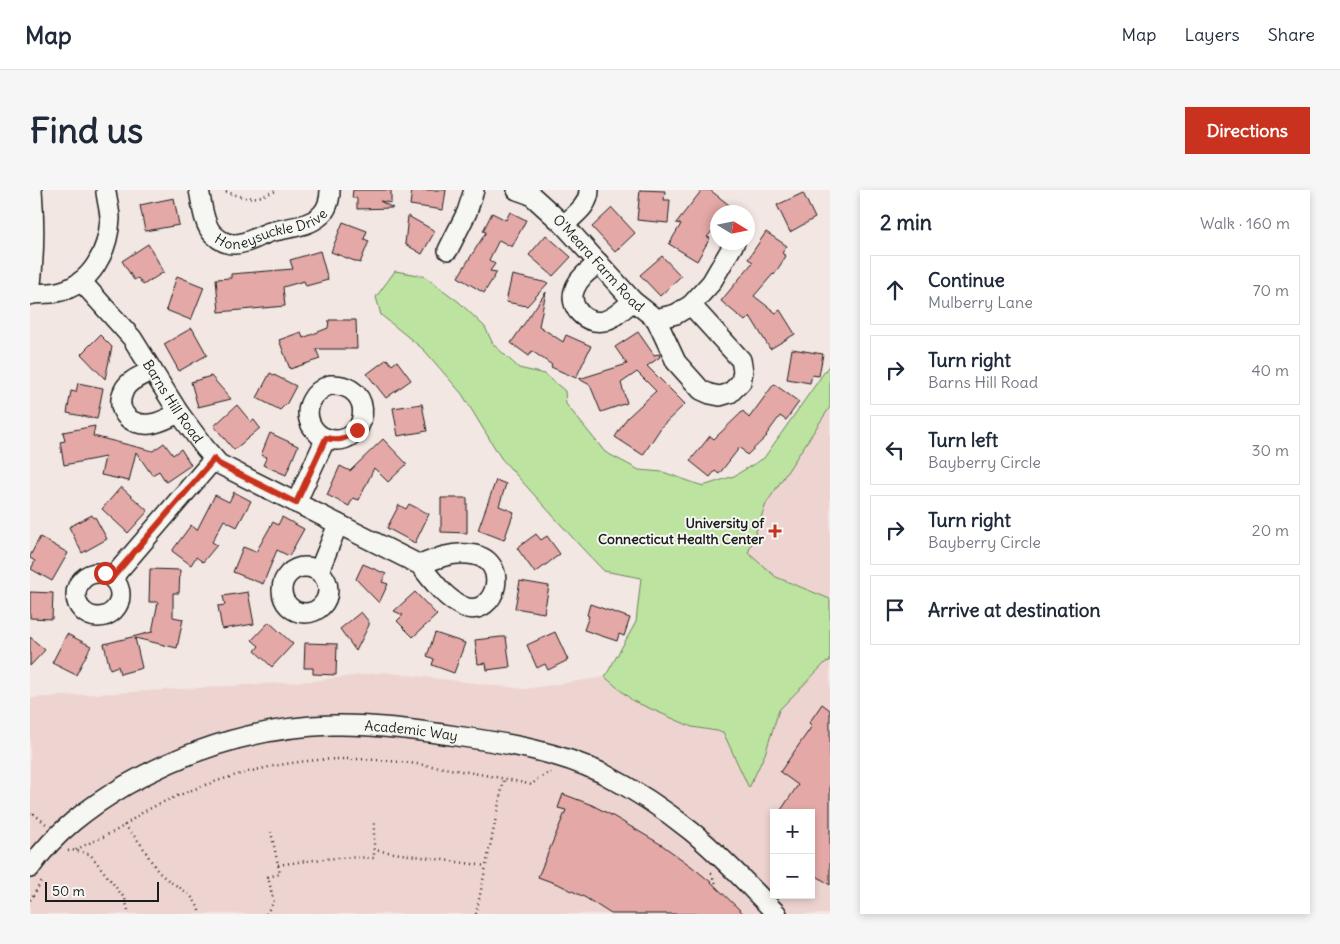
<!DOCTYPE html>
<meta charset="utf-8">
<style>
body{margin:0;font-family:Delius,sans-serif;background:#f6f6f7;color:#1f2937}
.controls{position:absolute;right:15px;bottom:15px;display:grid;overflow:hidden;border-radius:0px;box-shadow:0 2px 8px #0003}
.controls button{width:45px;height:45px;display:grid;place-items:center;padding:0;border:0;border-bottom:1px solid #e0e1e3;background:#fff;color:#1f2937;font:25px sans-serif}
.compass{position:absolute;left:680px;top:15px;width:45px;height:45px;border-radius:50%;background:#fff;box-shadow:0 2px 8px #0003;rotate:100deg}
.scale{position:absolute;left:15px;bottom:12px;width:114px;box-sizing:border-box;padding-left:5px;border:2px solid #1c1c1c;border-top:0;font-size:14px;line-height:18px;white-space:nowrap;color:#1c1c1c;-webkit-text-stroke:4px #f6f6f2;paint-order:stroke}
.stop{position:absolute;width:15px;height:15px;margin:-11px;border:4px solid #c8321e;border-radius:50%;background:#fff}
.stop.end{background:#c8321e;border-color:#fff;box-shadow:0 1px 5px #0008}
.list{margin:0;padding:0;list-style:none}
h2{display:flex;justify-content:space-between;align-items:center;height:65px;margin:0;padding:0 20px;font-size:21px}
h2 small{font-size:16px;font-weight:400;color:#747a83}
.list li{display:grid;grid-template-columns:32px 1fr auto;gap:15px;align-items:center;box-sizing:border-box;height:70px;margin:0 10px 10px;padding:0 10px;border:1px solid #e0e1e3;border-radius:0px}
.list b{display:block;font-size:19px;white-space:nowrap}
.list p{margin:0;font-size:16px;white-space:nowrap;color:#747a83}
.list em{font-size:16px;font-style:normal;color:#747a83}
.icon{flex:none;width:28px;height:28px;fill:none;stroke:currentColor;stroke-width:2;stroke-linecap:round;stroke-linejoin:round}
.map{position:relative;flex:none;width:800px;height:724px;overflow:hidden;border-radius:0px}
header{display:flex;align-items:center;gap:30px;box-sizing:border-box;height:70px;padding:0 25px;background:#fff;border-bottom:1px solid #e0e1e3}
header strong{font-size:24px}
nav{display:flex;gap:28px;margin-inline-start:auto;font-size:18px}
.intro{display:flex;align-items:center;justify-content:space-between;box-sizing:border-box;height:120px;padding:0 30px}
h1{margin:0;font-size:35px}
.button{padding:12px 22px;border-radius:0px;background:#c8321e;color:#fff;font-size:18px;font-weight:700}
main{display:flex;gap:30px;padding:0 30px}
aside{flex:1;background:#fff;border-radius:0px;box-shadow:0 2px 8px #0003}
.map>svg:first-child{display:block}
.built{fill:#eed4d1;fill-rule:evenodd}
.green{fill:#bce39f;stroke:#6c805e}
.building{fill:#e4a9a7;stroke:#1c1c1c}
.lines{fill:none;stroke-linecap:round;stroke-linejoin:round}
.minor-casing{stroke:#1c1c1c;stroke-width:22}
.path{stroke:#1c1c1c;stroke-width:2.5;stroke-dasharray:1 4;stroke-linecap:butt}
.minor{stroke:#f6f6f2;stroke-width:19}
.route{stroke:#c8321e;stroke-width:6}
.poi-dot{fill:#c8321e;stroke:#f6f6f2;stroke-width:2}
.labels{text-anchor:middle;stroke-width:4;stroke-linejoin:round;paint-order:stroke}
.street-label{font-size:14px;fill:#1c1c1c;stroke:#f6f6f2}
.poi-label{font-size:14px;font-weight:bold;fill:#1c1c1c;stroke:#f6f6f2;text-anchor:end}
</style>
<header>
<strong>Map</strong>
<nav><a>Map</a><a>Layers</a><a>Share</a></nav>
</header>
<div class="intro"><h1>Find us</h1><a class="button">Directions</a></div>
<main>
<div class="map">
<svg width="800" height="724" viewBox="0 0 800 724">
<rect width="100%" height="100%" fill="#f2e7e3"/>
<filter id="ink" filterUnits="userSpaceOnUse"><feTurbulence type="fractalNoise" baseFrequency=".02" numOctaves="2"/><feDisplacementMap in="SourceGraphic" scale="10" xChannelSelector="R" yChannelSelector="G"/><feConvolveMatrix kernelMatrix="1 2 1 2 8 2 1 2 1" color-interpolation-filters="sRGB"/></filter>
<g filter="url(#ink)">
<path class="built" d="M800,200V724H0V508L282,491L353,482L494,499L575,487ZM744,623H781V705H744Z"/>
<path class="green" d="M365,81L394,86L429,112L455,137L463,154L489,178L515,184L535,201L536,214L575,262L609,280L633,282L673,296L704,286L734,268L800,174V217L736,314L718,363L746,387L800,409V471L796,472L749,520L735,564L719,598L693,542L662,537L603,511L575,487L606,432L611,388L574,381L551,357L471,268L432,204L394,160L351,125L346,107Z"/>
<path class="building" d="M323,0H361V13L350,11L363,18L327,19V8H322Z
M382,0H416L413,20L380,15Z
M610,0L635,1L634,10H640L638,33L607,30Z
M672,0H680L708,22H688V34L677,47L680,48L667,71L639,54L651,34L646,33Z
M773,3L785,28L760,42L747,15Z
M144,8L149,35L115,41L110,15Z
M582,18L605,43L585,62L562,37Z
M480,22L496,30L482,57L469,50L459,70L465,74L460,81L467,82L454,103L428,87L456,42L453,41L462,23L476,30Z
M378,26L405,41L392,64L375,54Z
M313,32L337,41L334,49L339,51L330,73L301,62Z
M736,42L757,56L752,63L756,66L744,85L743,84L724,106L746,123L750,120L765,144L740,159L720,126L715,131L691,111L723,72L718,69Z
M516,45L541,67L523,86L499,65Z
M118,54L134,82L113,95L108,88L104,90L92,71Z
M290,61L298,90L276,96L274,91L253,97L255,116L189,122L186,89L201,88V84L263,79L260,70Z
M632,66L651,86L630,106L610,85Z
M482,85L518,93L497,116L476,112Z
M147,86L174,97L161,130L136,120Z
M516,102L509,136L533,152L536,145L561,156L546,188L521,177L522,175L502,161L499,166L481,153Z
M299,130H326L327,159H286L290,169L260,179L249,150L271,142L273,148L298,138Z
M162,138L177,165L149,181L134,154Z
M608,142L624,165L629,164L630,167L617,176L655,214L632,236L613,265L585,247L597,228L626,201L607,182L591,193L597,213L571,222L560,195L549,189L597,174L585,157Z
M70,145L82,157L75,189L51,164Z
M762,159L793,164L789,186L782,185L780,193L757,189Z
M357,169L362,175L367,171L381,190L356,208L337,184Z
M240,183L266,196L257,213L250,220L227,208Z
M181,186L201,209L168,217L161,192Z
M48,193L73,198L67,229L37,223L41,201L46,202Z
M744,194L769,212L756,230L750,226L736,245L737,246L717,265L710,257L689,284L685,281L680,287L660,271L680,246L684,249L713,221L719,228Z
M392,214L397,241L368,246L363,218Z
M207,215L221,232L224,230L230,238L204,260L184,236Z
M65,236L63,246L123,261L134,253L143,265L151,259L161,275L136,292L129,281L122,285L106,262L99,291L71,285L75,267L34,275L30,252L35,251L33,242Z
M240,243L268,256L256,285L233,275L237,267L231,265Z
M353,249L377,274L358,292L344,278L329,310L323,308L319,316L297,305L310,276L320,281Z
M466,290L476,294L469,316L484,322L474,350L448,340Z
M91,297L118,321L98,343L72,319Z
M204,302L221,311L207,337L194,330L182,352L187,355L173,372L166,367L161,375L142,361L161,335L167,340L185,305L199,312Z
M411,308H437V343L411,342Z
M379,314L399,324L385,353L357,338L369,315L376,319Z
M62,325L63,328L65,327L77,349L52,363L39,337Z
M252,327L274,339L259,366L247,360L233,394L203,382L213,357L226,362L243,332L248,335Z
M506,344L511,350L517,346L530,364L505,383L487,358Z
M10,347L38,363L22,391L1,379L5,371L0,368V366Z
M333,374L356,384L352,392L358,394L349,413L326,389Z
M120,379L150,380L149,403H143V427L153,429L147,458L105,448L112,478L90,484L88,476L80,479L74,454L122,442L128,412H119Z
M490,391L519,396L514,423L485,418Z
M0,402L23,403L22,429L0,428Z
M218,402L224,434L192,439L188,416L195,415L193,406Z
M385,402L407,425L383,447L367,431L373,425L364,421Z
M560,414L600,428L594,446L589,444L587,451L554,440L559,426L557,425Z
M331,422L339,432V435L326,461L310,439Z
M239,432L263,454L242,477L225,461L229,456L222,450Z
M525,442L538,470L518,480L515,474L507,478L497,455Z
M405,443L435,453L424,483L402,475L404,469L397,466Z
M37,444L61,456L46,485L22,473Z
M0,447L15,460L0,476Z
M471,447H476L480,477L457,480L456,473L448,474L445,450Z
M275,453L307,454L306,485L283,484V478H274Z
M792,514L800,520V695L781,682V623H749L768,595L750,582L782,536L779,533Z
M533,604L562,615L581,625L632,655L661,676L682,693L714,724H581L556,708L530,695L508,687L536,620L528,618Z"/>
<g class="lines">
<defs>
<g id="minor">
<path id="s1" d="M169,0C172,13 173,34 183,44C188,49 195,54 203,54C215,55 228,46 240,42C257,37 277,38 291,25C298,18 300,10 300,0"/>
<path id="s2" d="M487,0L501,5L534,35L603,111L626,129L646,172L671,200L680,204L690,206L700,203L711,192L713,181L711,170L661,115L646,124L626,129"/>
<path d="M534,35C544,25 559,16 559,0"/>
<path d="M418,60L437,22L444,0"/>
<path d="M569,73C560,80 550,86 545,98C537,116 555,135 574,131C585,128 594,118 603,111"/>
<path id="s3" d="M51,91L102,148L149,223L175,258L189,274L390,375C402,390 415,409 434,417C466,429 484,367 438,364C421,362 405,369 390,375"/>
<path d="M0,104C9,103 19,104 27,102C62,95 78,61 80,29C80,21 77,11 76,2"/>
<path d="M0,105C4,70 5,35 2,0"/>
<path d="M661,115L681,93L705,52"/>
<path d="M122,180C114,185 98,190 94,200C84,220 99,236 120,234C130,233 140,227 149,223"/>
<path d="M300,195C349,193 338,259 298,249C290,247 285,242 281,235C273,218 283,201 300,195Z"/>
<path d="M266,313L296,248"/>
<circle cx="275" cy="400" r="23"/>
<path d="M289,381L308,334"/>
<circle cx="68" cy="405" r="22"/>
<path d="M83,387L184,269"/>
<path id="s4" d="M0,678C25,642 59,617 96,595C159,559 229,537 302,535C346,534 390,540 433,547C481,554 528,562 572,583C603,599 634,619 661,641C692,666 719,696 747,724"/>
</g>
</defs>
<use href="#minor" class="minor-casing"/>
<path class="path" d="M191,0C217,9 222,11 248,0
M0,624L2,626L4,624L16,634
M94,635C98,639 102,643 105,647C114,657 119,669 127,680C142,698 164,698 170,724
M46,660C59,652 73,648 87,640C96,635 105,627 115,621C164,596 222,577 277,571C325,566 373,571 420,579C448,584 475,588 502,595L507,589L521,582
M343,660L456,676
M38,661L42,660L60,664L95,709L99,724
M248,675C281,670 310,666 344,668V633
M681,683L686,694
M0,710L12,691
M236,724L244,712L238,687L250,684L241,642
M446,724L474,589"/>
<use href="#minor" class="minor"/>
</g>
</g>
<g class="lines" filter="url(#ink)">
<path class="route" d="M75,383L83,387L184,269L189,274L266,313L296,248C309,251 317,249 327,240"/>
</g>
<path class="poi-dot" d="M742.5 333.5h5v5h5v5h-5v5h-5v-5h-5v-5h5z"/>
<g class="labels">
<g class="street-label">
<text dy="5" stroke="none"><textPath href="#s1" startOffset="110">Honeysuckle Drive</textPath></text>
<text dy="5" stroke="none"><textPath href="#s2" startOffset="111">O'Meara Farm Road</textPath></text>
<text dy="5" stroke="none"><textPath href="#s3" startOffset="152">Barns Hill Road</textPath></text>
<text dy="5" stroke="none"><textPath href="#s4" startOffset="424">Academic Way</textPath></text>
</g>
<g class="poi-label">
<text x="734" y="338">University of<tspan x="734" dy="16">Connecticut Health Center</tspan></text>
</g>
</g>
</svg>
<div class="controls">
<button>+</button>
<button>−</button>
</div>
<svg class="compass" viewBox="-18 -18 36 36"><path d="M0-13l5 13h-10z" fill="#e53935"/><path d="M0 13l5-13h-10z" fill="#747a83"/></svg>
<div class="scale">50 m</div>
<div class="stop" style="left:75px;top:383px"></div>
<div class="stop end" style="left:327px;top:240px"></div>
</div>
<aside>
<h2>2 min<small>Walk · 160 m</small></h2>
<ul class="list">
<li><svg class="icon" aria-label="ahead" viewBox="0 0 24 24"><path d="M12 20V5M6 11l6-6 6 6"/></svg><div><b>Continue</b><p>Mulberry Lane</p></div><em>70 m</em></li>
<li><svg class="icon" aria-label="right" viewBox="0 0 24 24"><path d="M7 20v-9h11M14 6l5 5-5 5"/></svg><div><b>Turn right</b><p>Barns Hill Road</p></div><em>40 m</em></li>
<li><svg class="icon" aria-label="left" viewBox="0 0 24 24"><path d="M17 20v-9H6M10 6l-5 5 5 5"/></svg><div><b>Turn left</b><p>Bayberry Circle</p></div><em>30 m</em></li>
<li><svg class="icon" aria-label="right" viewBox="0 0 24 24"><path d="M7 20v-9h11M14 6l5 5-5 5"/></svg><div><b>Turn right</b><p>Bayberry Circle</p></div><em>20 m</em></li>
<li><svg class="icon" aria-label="arrive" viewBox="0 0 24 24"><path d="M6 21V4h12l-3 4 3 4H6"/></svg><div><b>Arrive at destination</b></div></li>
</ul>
</aside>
</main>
